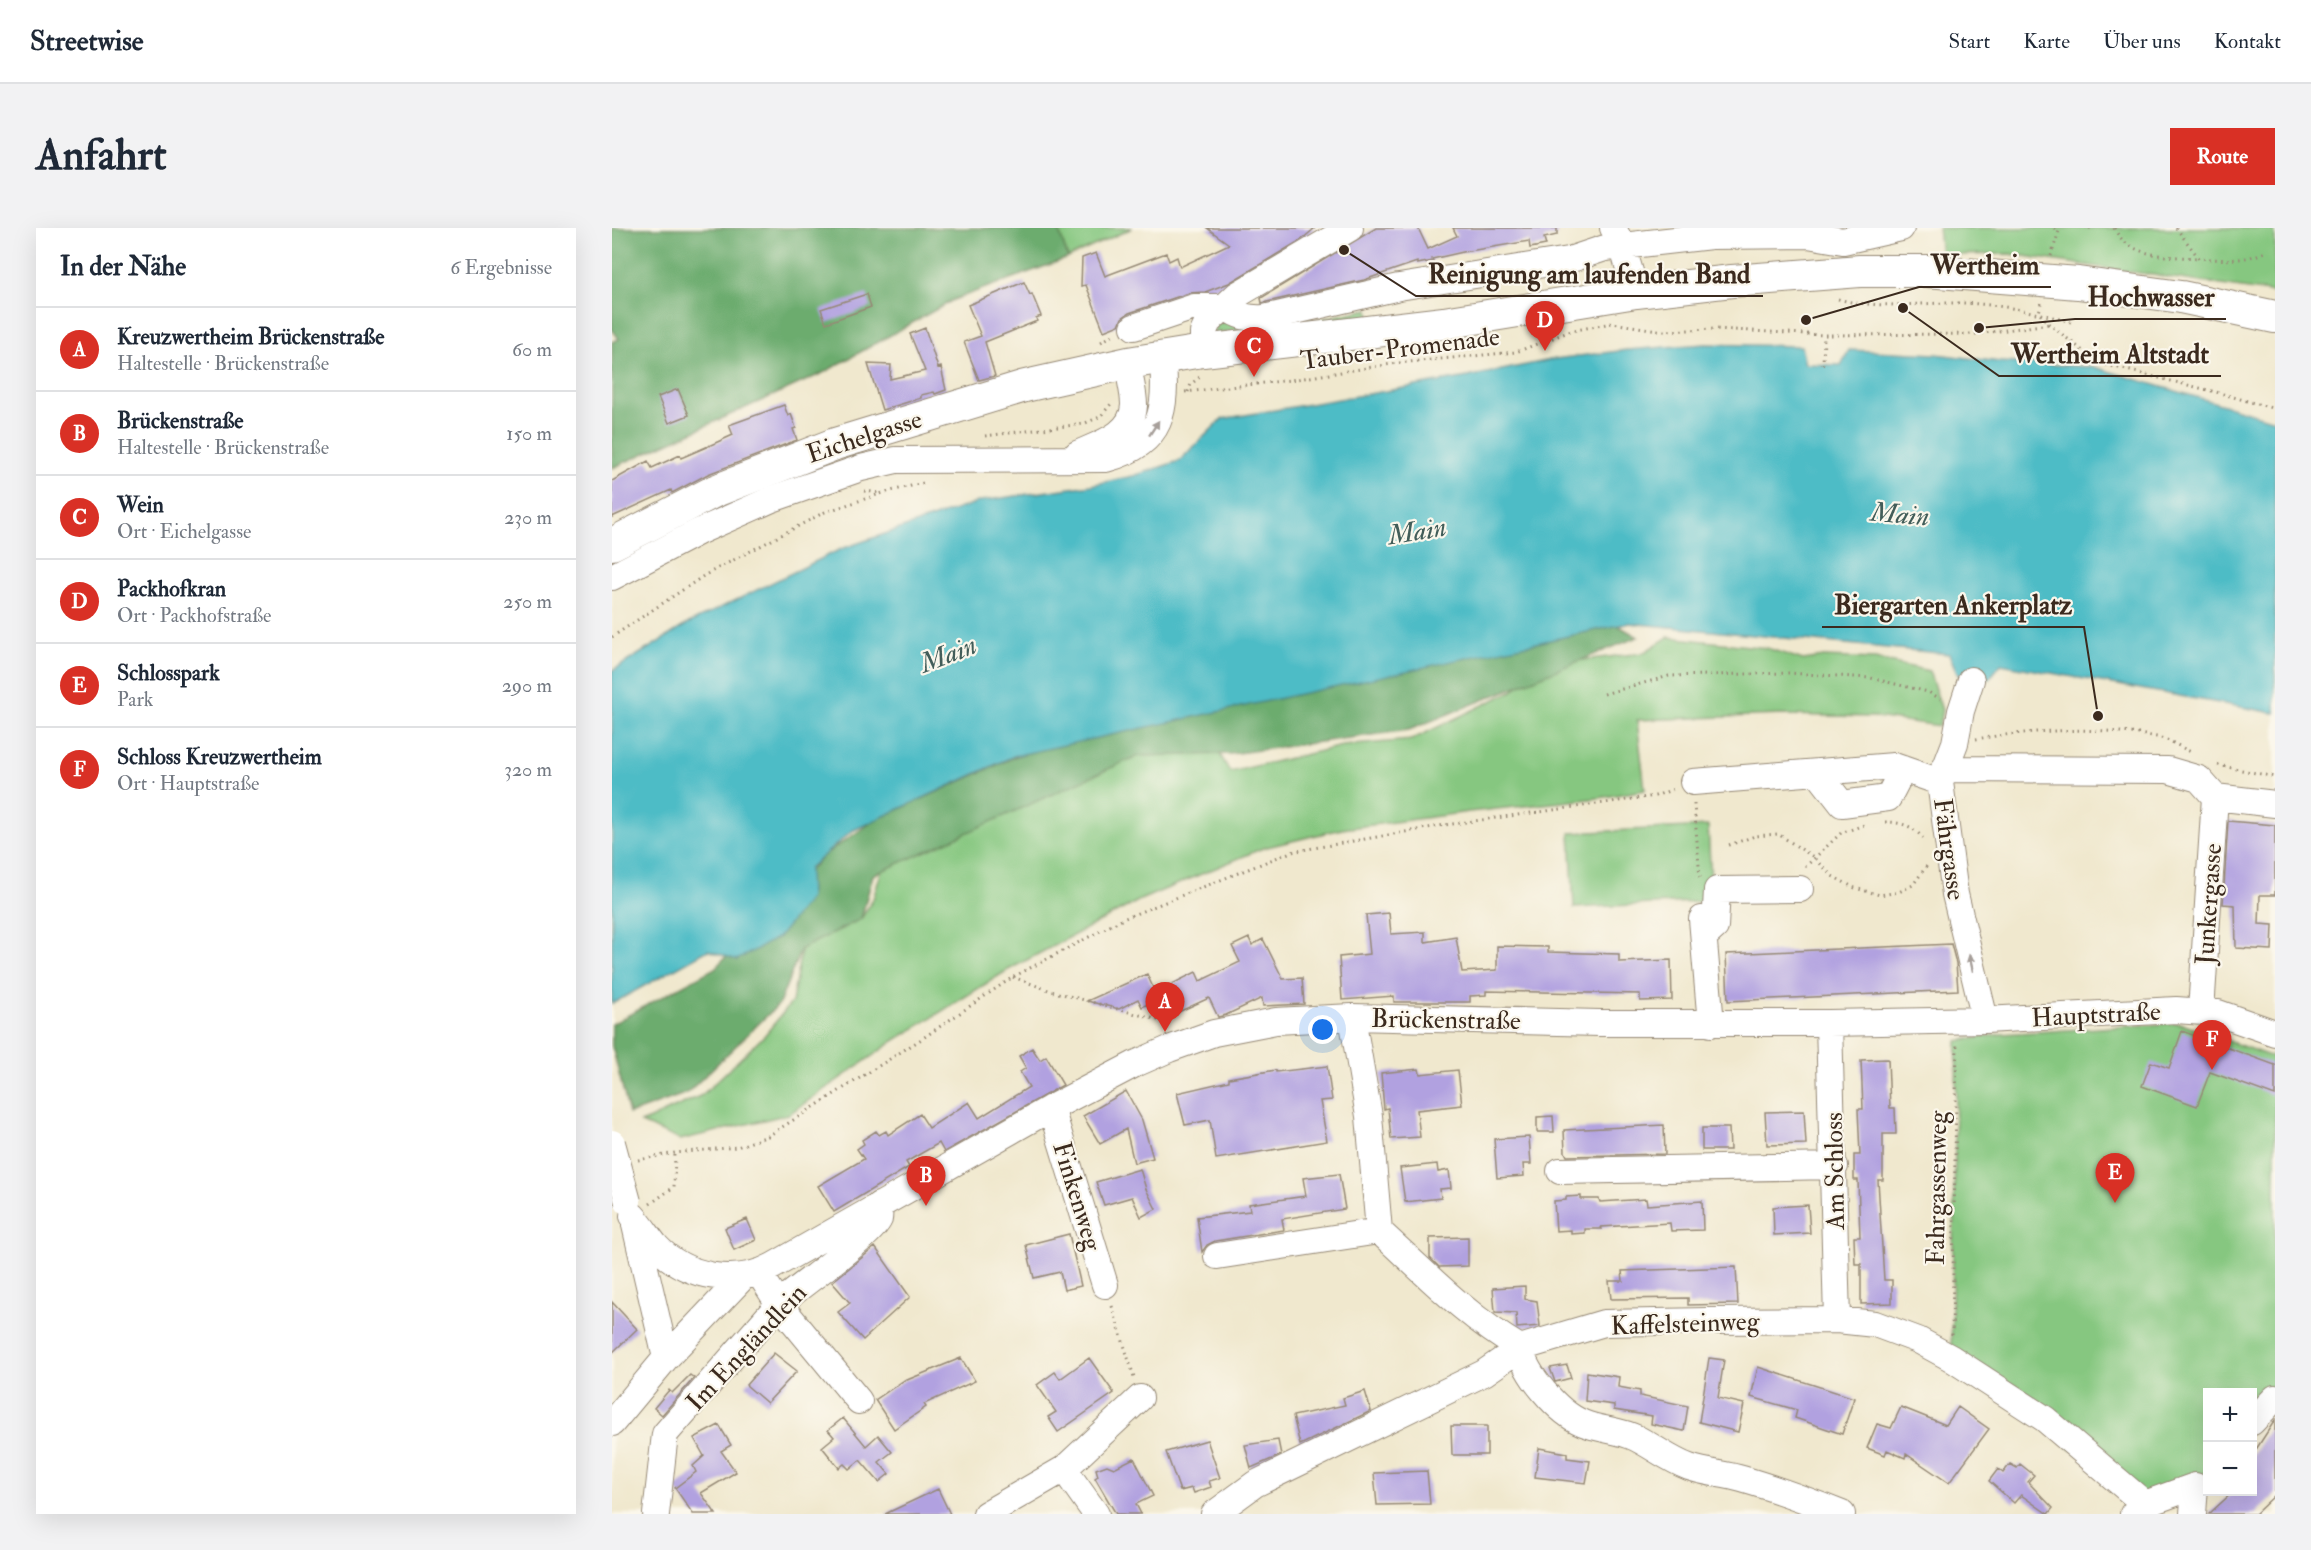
<!DOCTYPE html>
<html lang="de">
<meta charset="utf-8">
<style>
body{margin:0;font-family:"IM FELL Double Pica",serif;background:#f2f2f3;color:#1f2937}
.controls{position:absolute;right:18px;bottom:18px;display:grid;overflow:hidden;border-radius:0px;box-shadow:0 6px 24px #0002}
.controls button{width:54px;height:54px;display:grid;place-items:center;padding:0;border:0;border-bottom:2px solid #e0e1e3;background:#fff;color:#1f2937;font:30px sans-serif}
.you{position:absolute;left:711px;top:802px;width:21px;height:21px;margin:-15px;border:4px solid #fff;border-radius:50%;background:#1a73e8;box-shadow:0 0 0 9px #1a73e833}
.badge{display:grid;place-items:center;width:39px;height:39px;border-radius:50%;background:#d93025;color:#fff;font-size:20px;font-weight:700}
.pin{position:absolute;translate:-50% -50px;filter:drop-shadow(0 2px 3px #0008)}
.pin::after{content:'';position:absolute;top:32px;width:21px;height:18px;background:inherit;clip-path:polygon(0 0,100% 0,50% 100%)}
.list{margin:0;padding:0;list-style:none}
h2{display:flex;justify-content:space-between;align-items:center;height:78px;margin:0;padding:0 24px;font-size:26px}
h2 small{font-size:20px;font-weight:400;color:#747a83}
.list li{display:grid;grid-template-columns:39px 1fr auto;gap:18px;align-items:center;box-sizing:border-box;height:84px;padding:0 24px;border-top:2px solid #e0e1e3}
.list b{display:block;font-size:22px;white-space:nowrap}
.list p{margin:0;font-size:20px;white-space:nowrap;color:#747a83}
.list em{font-size:20px;font-style:normal;color:#747a83}
.map{position:relative;flex:none;width:1663px;height:1286px;overflow:hidden;border-radius:0px}
header{display:flex;align-items:center;gap:36px;box-sizing:border-box;height:84px;padding:0 30px;background:#fff;border-bottom:2px solid #e0e1e3}
header strong{font-size:28px}
nav{display:flex;gap:33px;margin-inline-start:auto;font-size:21px}
.intro{display:flex;align-items:center;justify-content:space-between;box-sizing:border-box;height:144px;padding:0 36px}
h1{margin:0;font-size:42px}
.button{padding:15px 27px;border-radius:0px;background:#d93025;color:#fff;font-size:21px;font-weight:700}
main{display:flex;gap:36px;padding:0 36px}
aside{flex:1;background:#fff;border-radius:0px;box-shadow:0 6px 24px #0002}
.map>svg:first-child{display:block}
.green{fill:#86c780;stroke:#60784f;stroke-width:1.5}
.forest{fill:#6cac6e;stroke:#546b46;stroke-width:1.5}
.water{fill:#4ebcc6;stroke:#447372;stroke-width:1.5}
.building{fill:#b1a1e0}
.lines{fill:none;stroke-linecap:round;stroke-linejoin:round}
.minor-casing{stroke:#968976;stroke-width:28}
.major-casing{stroke:#968976;stroke-width:34}
.path{stroke:#968976;stroke-width:3;stroke-dasharray:1.5 4.5;stroke-linecap:butt}
.minor{stroke:#fff;stroke-width:26}
.major{stroke:#fff;stroke-width:32}
.minor-bridge-casing{stroke:#968976;stroke-width:28;stroke-linecap:butt}
.minor-bridge{stroke:#fff;stroke-width:26}
.oneway{fill:#a79f9a}
.labels{text-anchor:middle;stroke-width:4.5;stroke-linejoin:round;paint-order:stroke}
.street-label{font-size:26px;fill:#3b2a1e;stroke:#fbf7ec}
.water-label{font-size:27px;font-style:italic;fill:#425d59;stroke:#fbf7ec}
.leader{fill:none;stroke:#3b2a1e;stroke-width:2}
.callout-dot{fill:#3b2a1e;stroke:#fbf7ec;stroke-width:2}
.callout-label{font-size:27px;text-anchor:middle;font-weight:bold;fill:#3b2a1e;stroke:#fbf7ec;stroke-width:4.5;stroke-linejoin:round;paint-order:stroke}
</style>
<header>
<strong>Streetwise</strong>
<nav><a>Start</a><a>Karte</a><a>Über uns</a><a>Kontakt</a></nav>
</header>
<div class="intro"><h1>Anfahrt</h1><a class="button">Route</a></div>
<main>
<aside>
<h2>In der Nähe<small>6 Ergebnisse</small></h2>
<ul class="list">
<li><span class="badge">A</span><div><b>Kreuzwertheim Brückenstraße</b><p>Haltestelle · Brückenstraße</p></div><em>60 m</em></li>
<li><span class="badge">B</span><div><b>Brückenstraße</b><p>Haltestelle · Brückenstraße</p></div><em>150 m</em></li>
<li><span class="badge">C</span><div><b>Wein</b><p>Ort · Eichelgasse</p></div><em>230 m</em></li>
<li><span class="badge">D</span><div><b>Packhofkran</b><p>Ort · Packhofstraße</p></div><em>250 m</em></li>
<li><span class="badge">E</span><div><b>Schlosspark</b><p>Park</p></div><em>290 m</em></li>
<li><span class="badge">F</span><div><b>Schloss Kreuzwertheim</b><p>Ort · Hauptstraße</p></div><em>320 m</em></li>
</ul>
</aside>
<div class="map">
<svg width="1663" height="1286" viewBox="0 0 1663 1286">
<rect width="100%" height="100%" fill="#fbf7ec"/>
<filter id="ink" filterUnits="userSpaceOnUse"><feTurbulence type="fractalNoise" baseFrequency=".0167" numOctaves="2"/><feDisplacementMap in="SourceGraphic" scale="12" xChannelSelector="R" yChannelSelector="G"/><feConvolveMatrix kernelMatrix="1 2 1 2 8 2 1 2 1" color-interpolation-filters="sRGB"/></filter>
<filter id="wash" filterUnits="userSpaceOnUse"><feTurbulence type="fractalNoise" baseFrequency=".008" numOctaves="4" result="noise"/><feDisplacementMap in="SourceGraphic" scale="24" xChannelSelector="R" yChannelSelector="G"/><feGaussianBlur stdDeviation="1.35" result="paint"/><feColorMatrix in="noise" values="0 0 0 0 0 0 0 0 0 0 0 0 0 0 0 0 0 1.4 0 .05"/><feComposite in="paint" operator="in"/></filter>
<g filter="url(#wash)">
<rect width="100%" height="100%" fill="#f0e8ce"/>
<path class="green" d="M446,0H520L456,30Z
M1326,0H1660L1663,6V65L1398,26L1329,27Z
M757,81L758,89L600,106L607,94L698,88L700,93Z
M1056,409L1155,420L1191,432L1212,429L1263,431L1317,443L1330,482L1327,498L1263,489L1171,487L1025,492L1033,562L987,570L857,584L730,601L651,620L528,672L396,742L282,813L177,886L68,912L29,895L90,867L152,808L180,774L191,711L224,696L249,691L261,671L274,628L324,591L569,515L606,523L618,544L730,518L799,512L900,463L924,445L961,433L1031,425Z
M1096,598L1100,673L962,680L958,605Z
M1567,795L1663,830V1170L1641,1194L1640,1164H1596L1595,1241L1583,1258L1533,1276L1339,1130L1345,813L1390,806Z"/>
<path class="forest" d="M0,0H446L456,30L341,72L211,145L0,240V114L7,111L0,101Z
M993,390L1026,409L797,502L618,526L525,528L261,647L249,691L189,721L167,776L75,865L17,886L0,818V796L103,740L212,627L263,592L407,527L855,416Z"/>
<path class="water" d="M1093,116L1189,118L1193,136L1229,137L1237,122L1324,126L1388,134L1482,139L1663,192V485L1389,436L1377,451L1346,447L1337,426L1017,395L402,528L240,603L197,640L198,670L167,709L125,732L96,722L0,776V443L77,395L229,321L369,273L479,257L521,248L567,233L610,191L856,149L943,131L1015,122Z"/>
<g id="blocks">
<path class="building" d="M595,0H703L689,12L617,55L593,64L577,65L517,85L510,90L507,97L492,103L474,57L469,58L470,30L484,25L493,48L554,25L557,33L565,29L568,39L617,16Z
M764,0H806L816,21L845,8L841,0H945V7L932,10L934,17L918,20L917,13L851,24L820,31L821,33L805,36V34L752,52L650,75L649,70Z
M412,54L418,67L420,66L429,88L424,90L425,93L373,114L383,148L367,152L352,114L369,108L356,77Z
M255,66L259,79L214,95L209,81Z
M313,100L326,140L329,139L334,162L323,166L322,164L309,167V170L270,182L256,136L279,137L278,151L313,143L298,106Z
M66,161L77,187L57,195L46,169Z
M172,177L176,188L179,186L184,200L181,201L185,212L96,246L60,265L59,262L0,289V253L36,233L40,240L68,227L69,230L92,220L121,207L117,197Z
M1616,593L1663,597V667H1648L1647,696L1661,697L1660,722L1624,720L1623,677L1611,676Z
M777,685L779,706L813,704V714L844,709L850,744L885,742V718L936,719V724L1007,726V734L1059,732L1060,772L1028,773V766L874,763V767L858,768V774H782V768L730,772L727,729L758,726L754,687Z
M637,710L640,717L651,711L671,751L690,750L692,776L651,778L650,770L614,787L606,789L597,770L562,786L550,761L584,744L588,753L628,734L620,718Z
M1339,716L1344,735L1346,762L1116,773L1114,726Z
M535,746L546,771L530,779L526,771L507,781L475,773Z
M1570,803L1663,837V868L1598,844L1585,878L1530,858L1539,834L1557,840Z
M420,820L428,832L434,828L451,857L332,924L327,915L294,934L297,939L222,984L206,958L252,931L245,921L252,916L250,912L264,903L267,907L274,903L276,907L308,886L317,900L357,874L367,890L417,859L408,844L414,840L407,828Z
M1276,831L1278,880H1283L1284,906H1271V952H1266L1272,1052H1280V1075L1249,1076V1036H1243L1242,1009H1248L1246,952H1242V927H1248L1246,881H1251L1249,832Z
M715,838L720,872L708,873L715,913L604,931L598,892L573,897L565,865L617,853V850L664,842V844Z
M807,841L808,846L846,842L850,877L805,882L808,909L779,911L776,880L772,881L769,845Z
M514,863L530,892L541,930L522,935L514,901L488,916L471,888Z
M1192,883L1194,916L1155,917L1153,884Z
M941,888L942,904H925V889Z
M1052,897L1053,926L955,928L953,924L952,902Z
M1090,900H1117L1118,922H1090Z
M917,909L919,936H911L912,948L885,950L882,911Z
M825,936L826,944L837,942L839,960L828,961L829,970L793,974L788,940Z
M528,941L534,961L544,981L529,989L520,969L492,977L484,954Z
M727,946L733,981L670,991L672,1002L603,1013L595,1017L590,1024L585,989L638,983L637,976L694,968L691,950Z
M969,968V971H987L988,974L1034,971L1035,977L1090,973L1091,1002L1059,1003L1058,995L989,999L990,1001H973V1005L959,1006V1002L944,1003L942,973L954,972V969Z
M1196,977L1198,1005L1162,1007L1161,979Z
M135,991L144,1012L122,1022L113,1000Z
M457,1006L469,1058L452,1062L448,1044L422,1050L414,1017Z
M856,1009V1038L827,1039L818,1030V1010Z
M263,1019L298,1069L251,1112L226,1084L238,1075L220,1054Z
M1124,1039L1126,1076L1076,1077V1070L999,1071L997,1053H1011L1010,1043Z
M913,1058V1071L925,1073L928,1098L905,1100L904,1085L883,1084L881,1060Z
M0,1074L25,1101L0,1125Z
M162,1125L185,1143L155,1175L134,1157Z
M349,1130L363,1153L312,1176L314,1179L282,1201L263,1172L294,1151L295,1152Z
M477,1130L502,1165L446,1204L436,1189L444,1184L425,1157L443,1144L448,1151Z
M1097,1130L1112,1132L1106,1170L1132,1176L1126,1204L1087,1194Z
M955,1137L959,1150L943,1154L938,1140Z
M1146,1139L1242,1170L1230,1206L1183,1190L1185,1182L1139,1169Z
M975,1144L1007,1149L1006,1159L1028,1163V1168L1076,1178L1072,1203L1039,1196L1040,1188L1002,1182V1177L973,1173Z
M78,1147L82,1150L50,1187L42,1180L57,1162L60,1165Z
M753,1163L759,1183L688,1217L681,1188L733,1177L731,1170Z
M1289,1179L1334,1197L1346,1179L1377,1201L1337,1255L1294,1226L1293,1230L1275,1222L1273,1227L1255,1220L1265,1196L1279,1200Z
M231,1190L254,1218L266,1207L280,1224L267,1234L277,1246L267,1254L248,1232L237,1241L232,1236L227,1240L210,1219L222,1209L216,1202Z
M1663,1192V1267L1643,1286H1597L1622,1263H1641V1226Z
M107,1197L119,1217L109,1223L124,1244L89,1265L104,1286H81L63,1260L84,1244L81,1238L92,1228L82,1210Z
M839,1198H875V1227H840Z
M595,1212L608,1250L597,1253L599,1259L582,1265L580,1260L568,1263L554,1224Z
M666,1212L669,1227L639,1240L633,1217Z
M927,1220L955,1225V1230L978,1233L974,1255L923,1249Z
M522,1230L541,1268L524,1276L529,1286H504L483,1250L486,1248L484,1241L495,1237L502,1240Z
M1398,1236L1405,1240L1408,1236L1422,1247L1416,1254L1441,1280L1436,1286L1409,1267L1402,1275L1377,1253L1386,1241L1391,1245Z
M815,1243L818,1276L765,1277L762,1245Z
M326,1261L338,1286H273Z"/>
</g>
</g>
<g filter="url(#ink)">
<use href="#blocks" fill-opacity="0" stroke="#968976" stroke-width="1.5"/>
<g class="lines">
<defs>
<path id="minor" d="M1001,0L1010,17L1024,64
M613,79C626,88 636,91 652,90L787,59L957,32L993,20L1099,8L1196,7L1231,13L1289,0
M522,99L582,79H613
M591,123V105L596,94L625,67L738,0
M465,226C487,216 521,207 522,177C522,163 517,149 516,135
M0,349L86,304L160,271L249,240L284,232L494,231C553,215 554,182 551,130
M1359,452L1349,483L1343,515L1328,554L1343,666L1373,792
M1332,541L1556,542L1587,551L1603,569L1663,576
M1205,544L1230,576L1276,570L1291,541
M1081,554L1282,538L1328,554
M1090,691L1099,796
M1092,709L1103,699L1105,662L1188,661
M1589,783L1603,569
M740,789L757,888L767,1003C812,1044 855,1089 908,1120
M1217,795L1225,1092
M439,880L493,1057
M948,943L1223,938
M21,988C29,997 36,1008 44,1018C74,1050 124,1058 161,1038L439,880L523,836L557,821L602,805L664,793L740,789L988,795H1217L1373,792L1564,782L1606,785L1663,805
M23,997L54,1130
M605,1028L767,1003
M147,1045L167,1076L247,1173
M908,1120C913,1146 946,1185 971,1195C988,1202 1008,1202 1024,1210C1042,1219 1058,1232 1077,1239C1094,1245 1113,1246 1130,1251C1165,1261 1197,1273 1230,1286
M1640,1194L1663,1170
M0,1195L54,1130L131,1049
M452,1241L484,1286
M44,1286L53,1206L167,1076C186,1059 260,1008 267,991C268,987 267,981 267,977
M374,1286L452,1241L528,1170
M602,1286L643,1256L872,1145L908,1120L992,1095L1095,1093L1225,1092L1263,1096L1306,1112L1339,1130L1433,1191L1533,1276
M1521,1286L1533,1276L1583,1258
M1581,1286L1583,1258"/>
<path id="major" d="M0,316L103,263L223,216L413,158L516,135L591,123L832,95L1024,64L1120,53L1248,43H1314L1466,55L1569,69L1663,89"/>
</defs>
<use href="#minor" class="minor-casing"/>
<use href="#major" class="major-casing"/>
<path class="path" d="M1477,0H1480
M1502,0C1517,30 1555,28 1585,30
M1564,0L1587,30C1610,32 1631,34 1653,24
M1439,28L1447,3L1443,0
M1226,71C1267,82 1309,74 1350,75C1387,76 1424,84 1459,94
M1429,75L1427,85L1437,96L1486,135L1604,164L1663,181
M489,114L501,107
M1211,137L1212,108
M573,164L679,152L786,135L904,124L959,103L1000,95L1052,103L1103,101L1212,107L1365,106L1437,96
M576,164L579,156L588,149
M373,208L471,196L488,189L499,176
M252,263L270,265
M0,409L93,347L213,284L271,265L311,255
M992,466L1057,448L1176,445L1259,450L1316,464L1329,471
M1364,511C1420,502 1489,498 1545,509C1556,511 1568,519 1579,524
M1606,537L1663,549
M1082,576L1088,650
M1273,594C1291,594 1303,599 1313,613
M1117,617L1143,608L1166,606L1203,630L1220,648L1243,660L1268,667L1287,664L1301,657L1316,636
M1193,639L1229,605L1252,597
M401,749L439,763L561,796
M26,932L63,925L125,919L156,908L311,810L401,749L513,690L679,624L833,597L1043,568L1062,561
M38,976L62,959L63,925
M500,1078L522,1149
M1340,1107L1345,814"/>
<use href="#minor" class="minor"/>
<use href="#major" class="major"/>
<defs>
<path id="minor-bridge" d="M0,915L16,974"/>
</defs>
<use href="#minor-bridge" class="minor-bridge-casing"/>
<use href="#minor-bridge" class="minor-bridge"/>
</g>
<defs><path id="oneway-solid" d="M-6-.8H1V-3.2L6.5 0L1 3.2V.8H-6Z" transform="scale(1.5)"/></defs>
<g class="oneway">
<use href="#oneway-solid" transform="translate(542 200) rotate(-57)"/>
<use href="#oneway-solid" transform="translate(1359 735) rotate(-103)"/>
</g>
</g>
<g class="labels">
<g class="street-label">
<text transform="translate(788 120) rotate(-7)" y="9">Tauber-Promenade</text>
<text transform="translate(252 208) rotate(-18)" y="9">Eichelgasse</text>
<text transform="translate(1338 621) rotate(82)" y="9">Fährgasse</text>
<text transform="translate(1596 676) rotate(-86)" y="9">Junkergasse</text>
<text transform="translate(1484 786) rotate(-3)" y="9">Hauptstraße</text>
<text transform="translate(834 791) rotate(1)" y="9">Brückenstraße</text>
<text transform="translate(1222 943) rotate(-91)" y="9">Am Schloss</text>
<text transform="translate(1324 960) rotate(-89)" y="9">Fahrgassenweg</text>
<text transform="translate(466 968) rotate(73)" y="9">Finkenweg</text>
<text transform="translate(1073 1095) rotate(-2)" y="9">Kaffelsteinweg</text>
<text transform="translate(134 1119) rotate(-47)" y="9">Im Engländlein</text>
</g>
<g class="water-label">
<text transform="translate(1288 286) rotate(5)" y="9">Main</text>
<text transform="translate(805 303) rotate(-9)" y="9">Main</text>
<text transform="translate(336 426) rotate(-21)" y="9">Main</text>
</g>
</g>
<path class="leader" d="M1194 92L1307 59H1439M732 22L804 68H1151M1367 100L1463 91H1614M1291 80L1387 148H1609M1486 488L1472 399H1210"/>
<g class="callout-dot">
<circle cx="1194" cy="92" r="6"/>
<circle cx="732" cy="22" r="6"/>
<circle cx="1367" cy="100" r="6"/>
<circle cx="1291" cy="80" r="6"/>
<circle cx="1486" cy="488" r="6"/>
</g>
<g class="callout-label">
<text x="1373" y="46">Wertheim</text>
<text x="977" y="55">Reinigung am laufenden Band</text>
<text x="1539" y="78">Hochwasser</text>
<text x="1498" y="135">Wertheim Altstadt</text>
<text x="1341" y="386">Biergarten Ankerplatz</text>
</g>
</svg>
<div class="controls">
<button>+</button>
<button>−</button>
</div>
<div class="you"></div>
<div class="pin badge" style="left:553px;top:804px">A</div>
<div class="pin badge" style="left:314px;top:978px">B</div>
<div class="pin badge" style="left:642px;top:149px">C</div>
<div class="pin badge" style="left:933px;top:123px">D</div>
<div class="pin badge" style="left:1503px;top:975px">E</div>
<div class="pin badge" style="left:1600px;top:842px">F</div>
</div>
</main>
